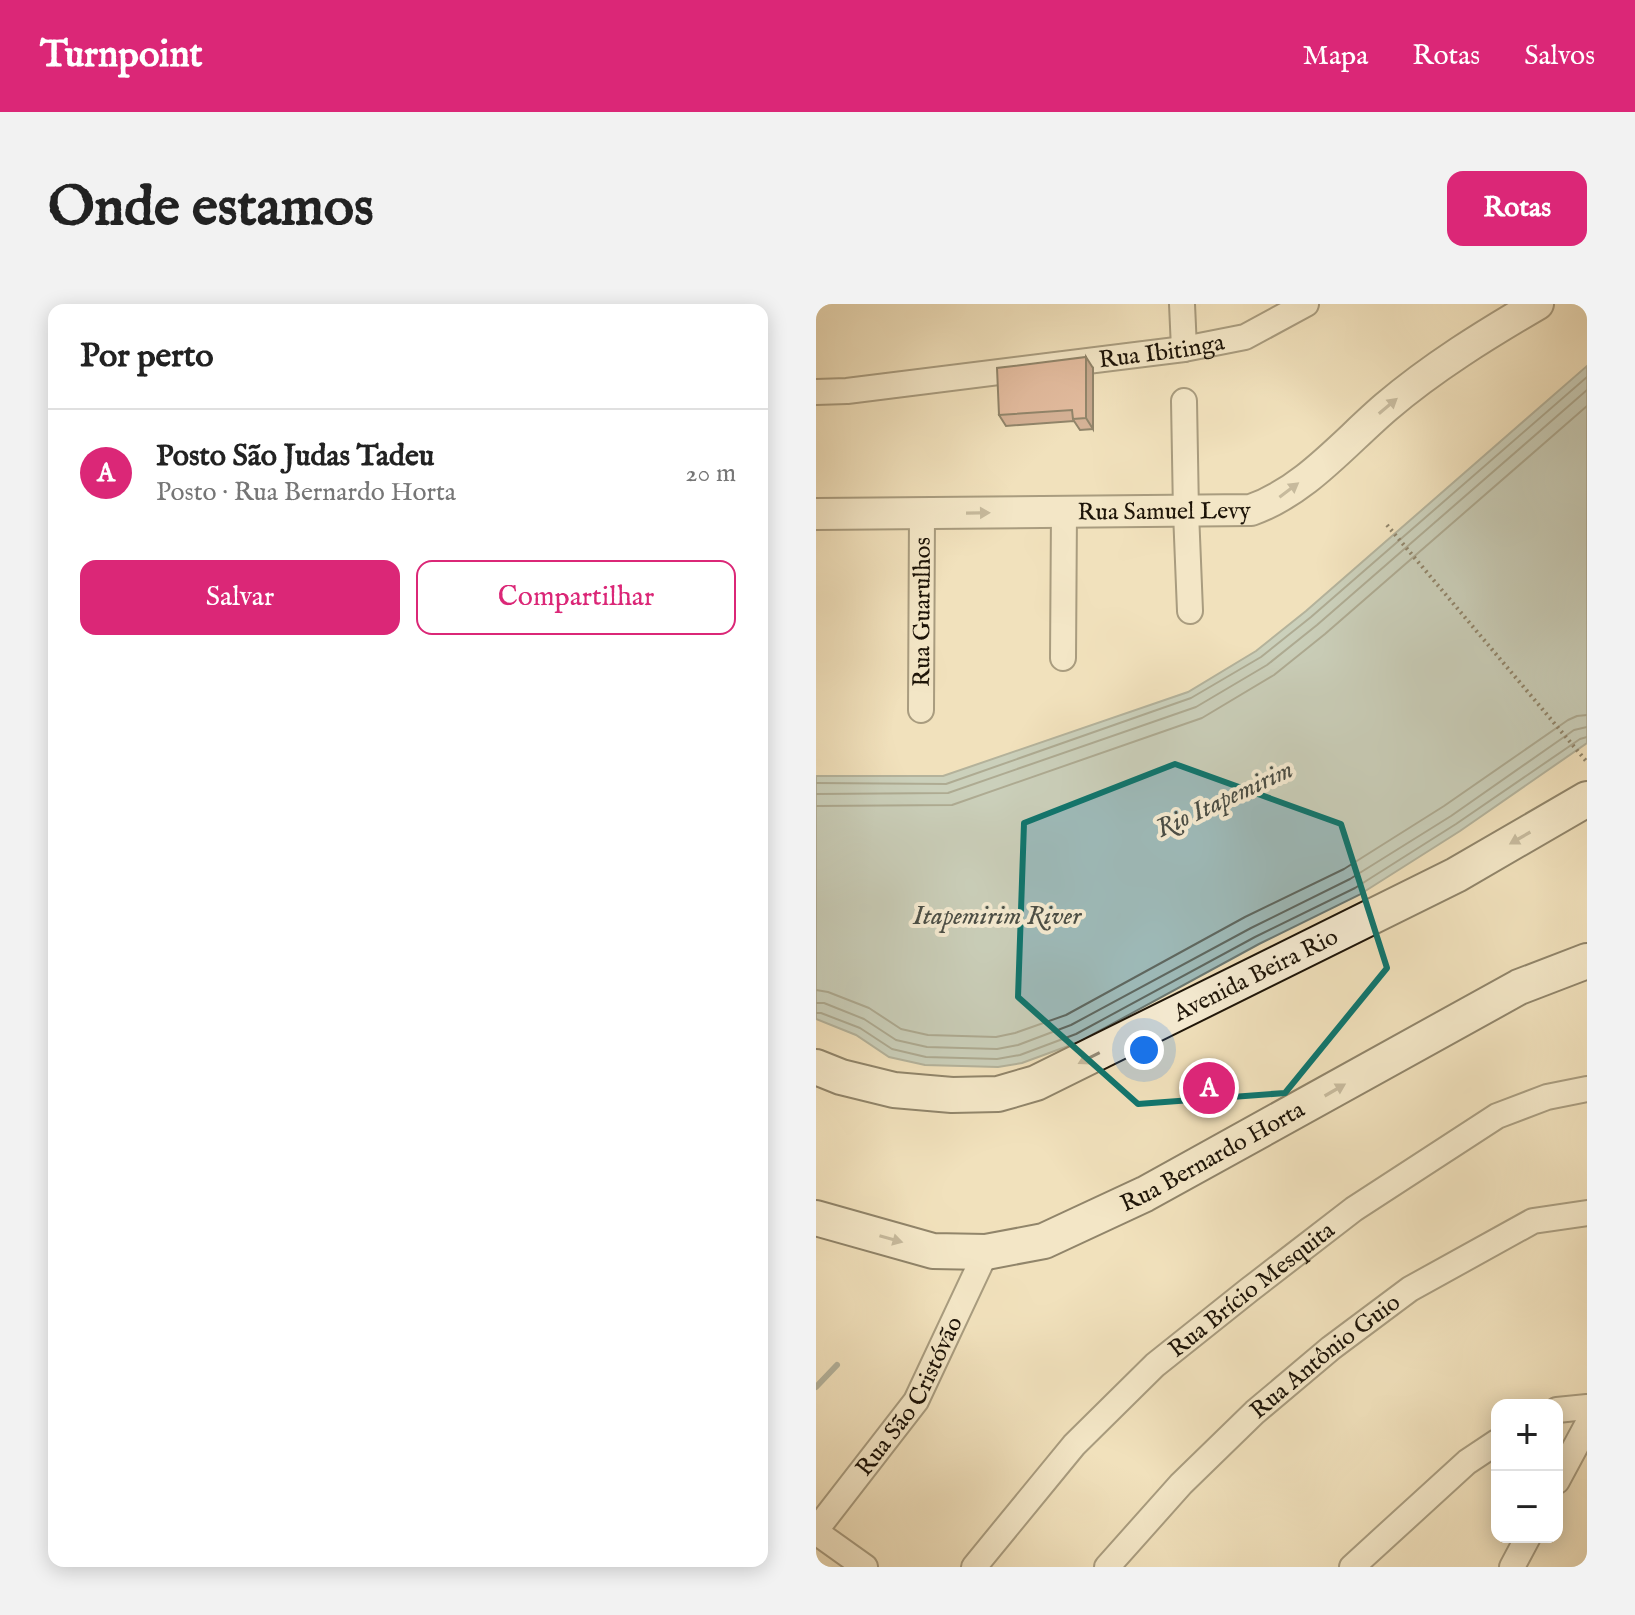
<!DOCTYPE html>
<html lang="pt">
<meta charset="utf-8">
<style>
body{margin:0;font-family:"IM FELL English",serif;background:#f2f2f2;color:#222}
.controls{position:absolute;right:24px;bottom:24px;display:grid;overflow:hidden;border-radius:16px;box-shadow:0 4px 20px #0003}
.controls button{width:72px;height:72px;display:grid;place-items:center;padding:0;border:0;border-bottom:2px solid #e0e0e0;background:#fff;color:#222;font:40px sans-serif}
.you{position:absolute;left:328px;top:746px;width:28px;height:28px;margin:-20px;border:6px solid #fff;border-radius:50%;background:#1a73e8;box-shadow:0 0 0 12px #1a73e833}
.badge{display:grid;place-items:center;width:52px;height:52px;border-radius:50%;background:#db2777;color:#fff;font-size:26px;font-weight:700}
.pin{position:absolute;translate:-50% -50%;border:4px solid #fff;box-shadow:0 2px 8px #0006}
.list{margin:0;padding:0;list-style:none}
h2{display:flex;justify-content:space-between;align-items:center;height:104px;margin:0;padding:0 32px;font-size:34px}
h2 small{font-size:26px;font-weight:400;color:#767676}
.list li{display:grid;grid-template-columns:52px 1fr auto;gap:24px;align-items:center;box-sizing:border-box;height:128px;padding:0 32px;border-top:2px solid #e0e0e0}
.list b{display:block;font-size:30px;white-space:nowrap}
.list p{margin:0;font-size:26px;white-space:nowrap;color:#767676}
.list em{font-size:26px;font-style:normal;color:#767676}
.actions{display:flex;gap:16px;padding:24px 32px}
.actions a{flex:1;padding:18px 0;border:2px solid #db2777;border-radius:16px;text-align:center;font-size:28px;color:#db2777}
.actions .main{background:#db2777;color:#fff}
.map{position:relative;flex:none;width:771px;height:1263px;overflow:hidden;border-radius:16px}
header{display:flex;align-items:center;gap:48px;box-sizing:border-box;height:112px;padding:0 40px;background:#db2777;color:#fff}
header strong{font-size:38px}
nav{display:flex;gap:44px;margin-inline-start:auto;font-size:28px}
.intro{display:flex;align-items:center;justify-content:space-between;box-sizing:border-box;height:192px;padding:0 48px}
h1{margin:0;font-size:56px}
.button{padding:20px 36px;border-radius:16px;background:#db2777;color:#fff;font-size:28px;font-weight:700}
main{display:flex;gap:48px;padding:0 48px}
aside{flex:1;background:#fff;border-radius:16px;box-shadow:0 4px 20px #0003}
.map>svg:first-child{display:block}
.water{fill:#9ebbba;stroke:#6a7873;stroke-width:2}
.lines{fill:none;stroke-linecap:round;stroke-linejoin:round}
.shore{stroke:#5e6861;stroke-width:2}
.stream{stroke:#6a7873;stroke-width:6}
.minor-casing{stroke:#524735;stroke-width:28}
.tertiary-casing{stroke:#524735;stroke-width:34}
.secondary-casing{stroke:#1d1408;stroke-width:38}
.path{stroke:#1d1408;stroke-width:4;stroke-dasharray:2 4;stroke-linecap:butt}
.minor{stroke:#f6ecd3;stroke-width:24}
.tertiary{stroke:#f6ecd3;stroke-width:30}
.secondary{stroke:#f6ecd3;stroke-width:34}
.wall{fill:#b37869;stroke:#1d1408;stroke-width:2}
.shaded-wall{fill:#926255;stroke:#1d1408;stroke-width:2}
.building{fill:#d08c7a;stroke:#1d1408;stroke-width:2}
.oneway{fill:#948b78}
.marked{fill:none;stroke:#0f766e;stroke-width:6;stroke-linejoin:round}
.labels{text-anchor:middle;stroke-width:8;stroke-linejoin:round;paint-order:stroke}
.street-label{font-size:24px;fill:#1d1408;stroke:#f6ecd3}
.water-label{font-size:26px;font-style:italic;fill:#4a4e46;stroke:#f6ecd3}
</style>
<header>
<strong>Turnpoint</strong>
<nav><a>Mapa</a><a>Rotas</a><a>Salvos</a></nav>
</header>
<div class="intro"><h1>Onde estamos</h1><a class="button">Rotas</a></div>
<main>
<aside>
<h2>Por perto<small></small></h2>
<ul class="list">
<li><span class="badge">A</span><div><b>Posto São Judas Tadeu</b><p>Posto · Rua Bernardo Horta</p></div><em>20 m</em></li>
</ul>
<div class="actions"><a class="main">Salvar</a><a>Compartilhar</a></div>
</aside>
<div class="map">
<svg width="771" height="1263" viewBox="0 0 771 1263">
<rect width="100%" height="100%" fill="#f1e1bc"/>
<filter id="stains"><feTurbulence type="fractalNoise" baseFrequency=".0025" numOctaves="4"/><feColorMatrix values="0 0 0 0 .2 0 0 0 0 .09 0 0 0 0 .02 0 0 0 .5 -.17"/></filter>
<radialGradient id="worn" r=".72"><stop offset=".6" stop-color="#630" stop-opacity="0"/><stop offset="1" stop-color="#630" stop-opacity=".3"/></radialGradient>
<path class="water" d="M771,62V439L644,527L543,591L443,640L263,738L206,759L182,763L109,761L73,753L40,731L0,715V472H127L372,388L440,347L490,307Z"/>
<g class="lines">
<path class="shore" d="M0,479L130,480L375,394L445,353L495,313L771,73
M0,490L132,489L380,403L451,361L501,321L771,86
M0,502L136,501L386,414L458,371L509,330L771,102
M0,686L12,688L53,704L85,725L112,731L180,733L199,729L250,711L429,613L528,565L628,502L752,416L761,412L771,411
M0,699H8L48,715L80,736L111,743L181,745L202,741L255,721L435,624L534,575L635,512L758,426L771,423
M0,709H5L44,724L76,745L110,753L181,755L204,751L260,730L439,633L539,584L640,520L764,435L771,433"/>
<path class="stream" d="M0,1083L21,1061"/>
<defs>
<g id="minor">
<path d="M366,0L368,45"/>
<path id="s1" d="M0,88L31,87L368,45L429,33L490,0"/>
<path d="M368,97L370,208L374,307"/>
<path d="M247,354L248,207"/>
<path id="s2" d="M105,406L106,210"/>
<path d="M741,1106L771,1103"/>
<path d="M741,1177L771,1121"/>
<path id="s3" d="M0,1226L100,1097L170,948"/>
<path d="M0,1228L49,1263"/>
<path id="s4" d="M158,1263L258,1141L339,1061L433,986L538,905L681,812L731,793L771,785"/>
<path id="s5" d="M291,1263L365,1180L439,1108L515,1044L594,985L717,917L771,909"/>
<path d="M536,1263L651,1158L681,1138"/>
<path d="M696,1263L712,1233"/>
</g>
<g id="tertiary">
<path id="s6" d="M0,210L435,206C489,187 528,139 570,103C617,63 669,31 722,0"/>
</g>
<g id="secondary">
<path id="s7" d="M0,763L25,773L78,786L136,791L182,790L220,779L640,571L771,495"/>
<path id="s8" d="M0,914L117,947L170,948L228,937L329,890L703,683L771,657"/>
</g>
</defs>
<use href="#minor" class="minor-casing"/>
<use href="#tertiary" class="tertiary-casing"/>
<use href="#secondary" class="secondary-casing"/>
<path class="path" d="M571,221L771,458"/>
<use href="#minor" class="minor"/>
<use href="#tertiary" class="tertiary"/>
<use href="#secondary" class="secondary"/>
</g>
<path class="wall" d="M277,64V125L264,126L258,117L190,122L183,111Z"/>
<path class="shaded-wall" d="M270,53L277,64V125L270,114Z"/>
<path class="building" d="M270,53V114L257,115L256,106L183,111L181,64Z"/>
<defs><path id="oneway-solid" d="M-6-.8H1V-3.2L6.5 0L1 3.2V.8H-6Z" transform="scale(2)"/></defs>
<g class="oneway">
<use href="#oneway-solid" transform="translate(572 102) rotate(-40)"/>
<use href="#oneway-solid" transform="translate(473 186) rotate(-37)"/>
<use href="#oneway-solid" transform="translate(162 209) rotate(-1)"/>
<use href="#oneway-solid" transform="translate(704 534) rotate(150)"/>
<use href="#oneway-solid" transform="translate(273 754) rotate(153)"/>
<use href="#oneway-solid" transform="translate(519 786) rotate(-30)"/>
<use href="#oneway-solid" transform="translate(75 935) rotate(16)"/>
</g>
<path d="M0 0H771V1263H0ZM359,460L525,520L571,664L469,789L322,800L202,693L208,519Z" fill="#f1e1bc" fill-opacity=".55" fill-rule="evenodd"/>
<path class="marked" d="M359,460L525,520L571,664L469,789L322,800L202,693L208,519Z"/>
<g class="labels">
<g class="street-label">
<text dy="8" stroke="none"><textPath href="#s1" startOffset="348">Rua Ibitinga</textPath></text>
<text dy="8" stroke="none"><textPath href="#s6" startOffset="348">Rua Samuel Levy</textPath></text>
<text dy="8" stroke="none"><textPath href="#s2" startOffset="98">Rua Guarulhos</textPath></text>
<text dy="8" stroke="none"><textPath href="#s7" startOffset="470">Avenida Beira Rio</textPath></text>
<text dy="8" stroke="none"><textPath href="#s8" startOffset="422">Rua Bernardo Horta</textPath></text>
<text dy="8" stroke="none"><textPath href="#s4" startOffset="394">Rua Brício Mesquita</textPath></text>
<text dy="8" stroke="none"><textPath href="#s5" startOffset="304">Rua Antônio Guio</textPath></text>
<text dy="8" stroke="none"><textPath href="#s3" startOffset="164">Rua São Cristóvão</textPath></text>
</g>
<g class="water-label">
<text transform="translate(408 494) rotate(-25)" y="9">Rio Itapemirim</text>
<text x="181" y="620">Itapemirim River</text>
</g>
</g>
<rect width="100%" height="100%" filter="url(#stains)"/>
<rect width="100%" height="100%" fill="url(#worn)"/>
</svg>
<div class="controls">
<button>+</button>
<button>−</button>
</div>
<div class="you"></div>
<div class="pin badge" style="left:393px;top:784px">A</div>
</div>
</main>
